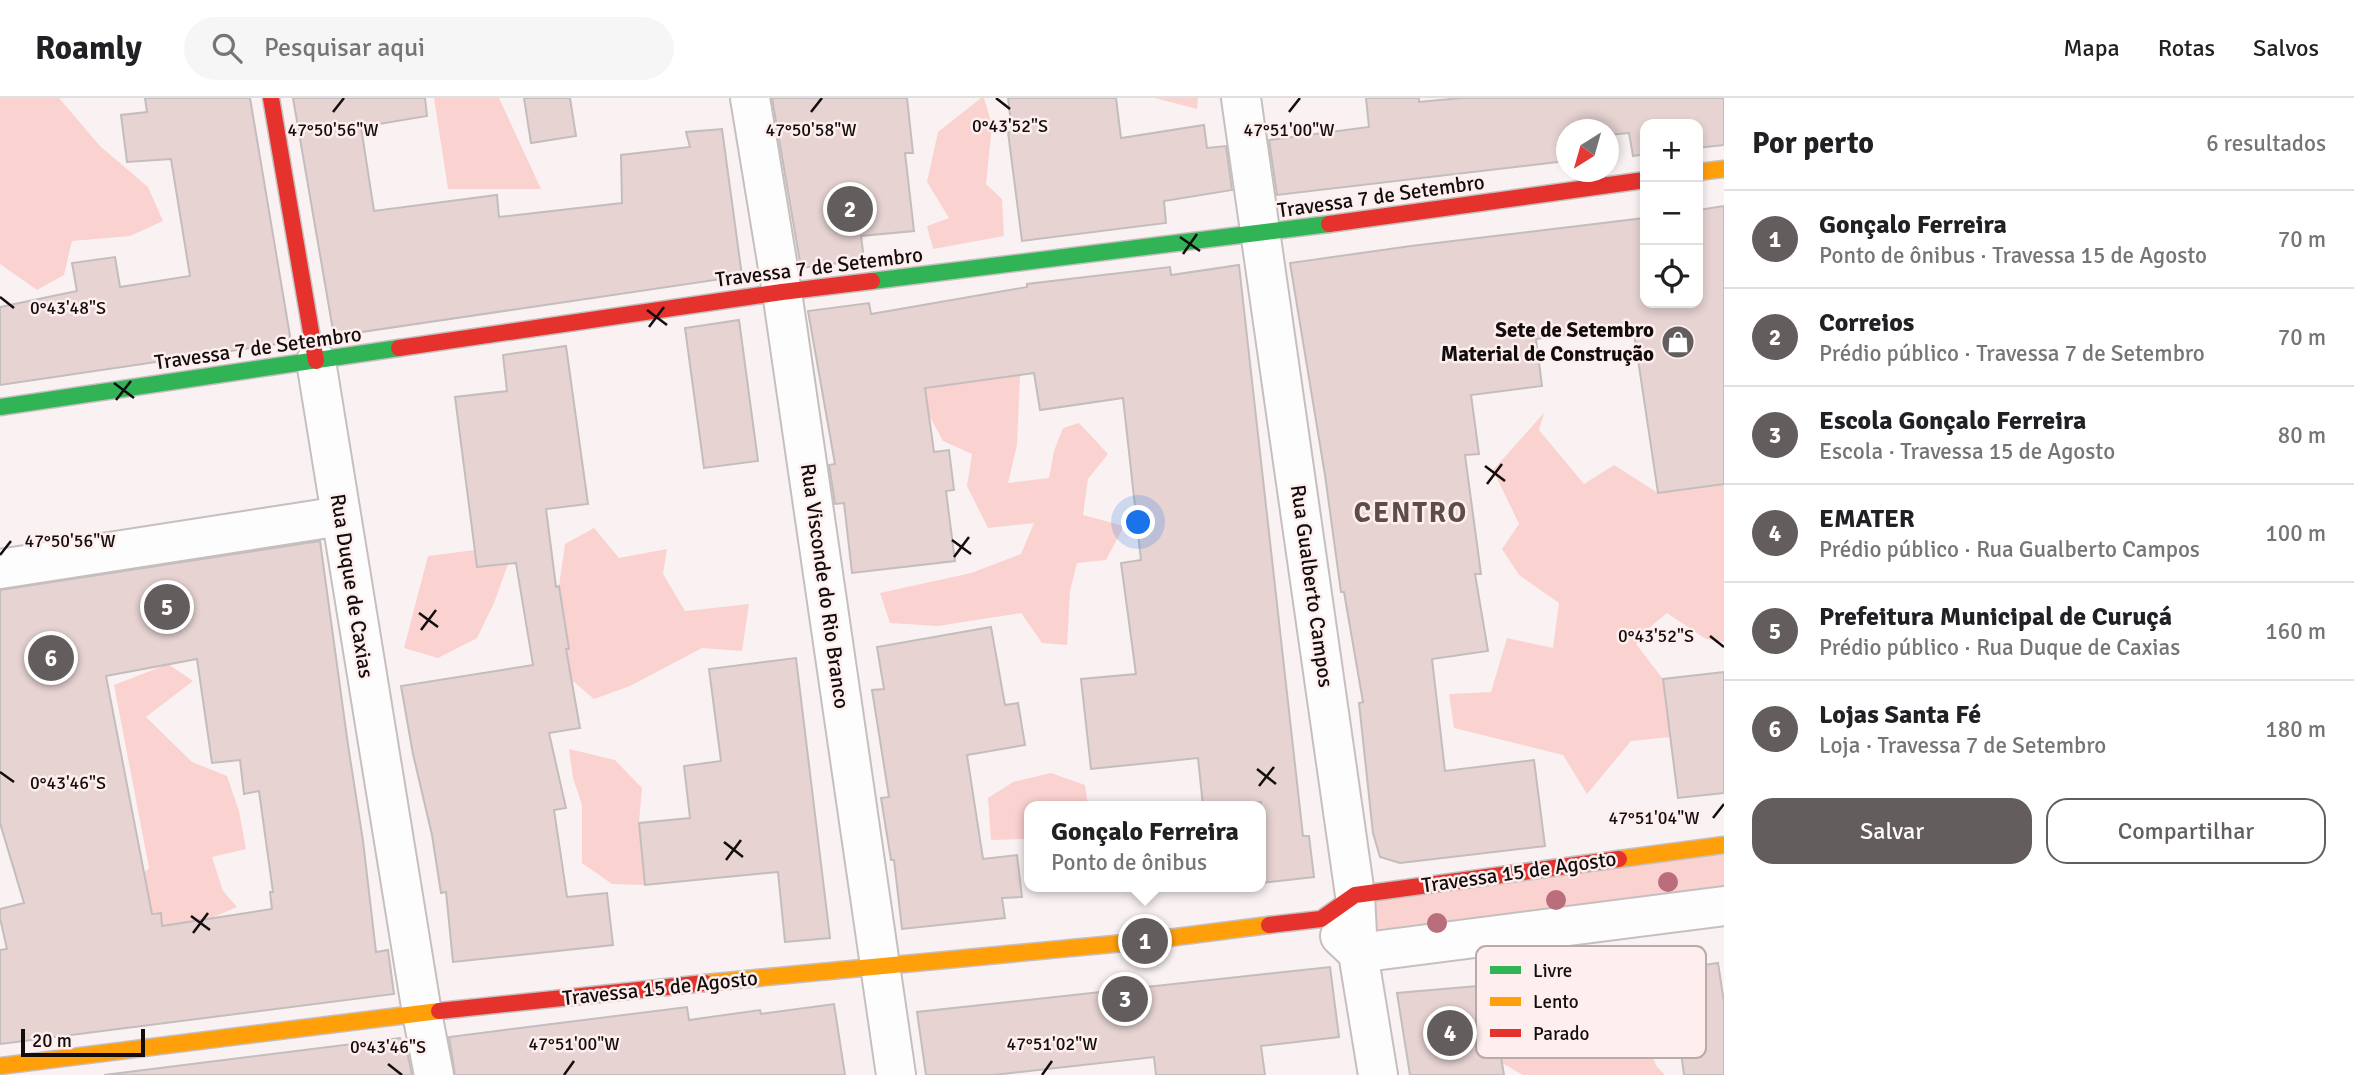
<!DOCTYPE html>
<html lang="pt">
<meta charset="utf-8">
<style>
body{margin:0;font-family:Signika,sans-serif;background:#f6f6f6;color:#202124}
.controls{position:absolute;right:21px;top:21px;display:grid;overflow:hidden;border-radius:14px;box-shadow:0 4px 10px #0003}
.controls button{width:63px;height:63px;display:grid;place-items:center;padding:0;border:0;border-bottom:2px solid #e0e0e0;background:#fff;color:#202124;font:35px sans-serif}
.compass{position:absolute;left:1556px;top:21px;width:63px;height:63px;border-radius:50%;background:#fff;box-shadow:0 4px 10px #0003;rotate:217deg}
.scale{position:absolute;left:21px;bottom:18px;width:124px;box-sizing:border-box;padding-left:7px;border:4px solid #130d0d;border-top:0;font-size:19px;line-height:24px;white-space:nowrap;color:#130d0d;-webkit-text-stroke:5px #feefee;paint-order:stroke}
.you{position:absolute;left:1139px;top:425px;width:24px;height:24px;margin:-18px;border:5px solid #fff;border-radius:50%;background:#1a73e8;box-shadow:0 0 0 10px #1a73e833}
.badge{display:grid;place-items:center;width:46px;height:46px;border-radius:50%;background:#645d5d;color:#fff;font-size:23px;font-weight:700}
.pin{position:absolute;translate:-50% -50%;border:4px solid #fff;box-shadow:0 2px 7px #0006}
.popup{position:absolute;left:1024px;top:703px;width:242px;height:91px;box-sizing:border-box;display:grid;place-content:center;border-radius:14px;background:#fff;filter:drop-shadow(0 2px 5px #0005);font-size:23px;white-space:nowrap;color:#757577}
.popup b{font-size:26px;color:#202124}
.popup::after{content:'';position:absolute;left:50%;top:100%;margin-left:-14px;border:14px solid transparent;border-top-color:#fff}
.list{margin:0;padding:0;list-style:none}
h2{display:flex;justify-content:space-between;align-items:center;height:91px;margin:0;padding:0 28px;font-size:30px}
h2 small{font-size:23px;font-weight:400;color:#757577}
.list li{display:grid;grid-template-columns:46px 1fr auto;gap:21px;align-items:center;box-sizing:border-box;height:98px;padding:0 28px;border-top:2px solid #e0e0e0}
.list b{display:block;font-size:26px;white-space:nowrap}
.list p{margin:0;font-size:23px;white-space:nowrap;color:#757577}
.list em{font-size:23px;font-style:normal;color:#757577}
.actions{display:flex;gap:14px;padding:21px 28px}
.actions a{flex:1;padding:16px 0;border:2px solid #645d5d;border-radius:21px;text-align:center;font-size:24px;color:#645d5d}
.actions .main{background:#645d5d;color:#fff}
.icon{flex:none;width:38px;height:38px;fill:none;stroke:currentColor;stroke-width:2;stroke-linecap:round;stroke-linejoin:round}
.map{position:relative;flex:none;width:1724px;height:977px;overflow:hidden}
header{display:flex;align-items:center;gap:42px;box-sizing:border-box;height:98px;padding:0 35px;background:#fff;border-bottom:2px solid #e0e0e0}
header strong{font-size:33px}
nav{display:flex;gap:38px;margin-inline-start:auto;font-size:24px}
.search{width:490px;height:63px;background:#f6f6f6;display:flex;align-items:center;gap:18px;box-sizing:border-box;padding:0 24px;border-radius:38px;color:#757577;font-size:26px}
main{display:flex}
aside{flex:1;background:#fff}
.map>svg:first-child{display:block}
.green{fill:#fad2d0}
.building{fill:#e6d3d2;stroke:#c4bdbd;stroke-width:2;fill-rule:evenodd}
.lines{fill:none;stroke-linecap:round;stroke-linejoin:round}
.street-casing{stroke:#c6bfbf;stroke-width:42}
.fast-casing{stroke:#c6bfbf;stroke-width:19}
.slow-casing{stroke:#c6bfbf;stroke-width:19}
.jam-casing{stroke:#c6bfbf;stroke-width:19}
.street{stroke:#fefdfd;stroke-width:38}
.fast{stroke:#30b455;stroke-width:16}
.slow{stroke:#ff9f0a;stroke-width:16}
.jam{stroke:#e5322d;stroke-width:16}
.tree{fill:#ba6d7b}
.ticks{fill:none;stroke:#130d0d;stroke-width:2.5}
.labels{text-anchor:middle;stroke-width:5;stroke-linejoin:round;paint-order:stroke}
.street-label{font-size:21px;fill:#130d0d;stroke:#feefee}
.poi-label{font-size:21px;font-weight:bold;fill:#130d0d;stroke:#feefee;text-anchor:end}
.district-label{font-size:28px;font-weight:bold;letter-spacing:2px;fill:#5c4d4c;stroke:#feefee}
.key{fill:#feefee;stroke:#b8abaa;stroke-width:2}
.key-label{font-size:19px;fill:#130d0d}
.ticks-label{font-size:18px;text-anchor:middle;fill:#130d0d;stroke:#feefee;stroke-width:5;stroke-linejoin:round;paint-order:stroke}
</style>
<header>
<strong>Roamly</strong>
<div class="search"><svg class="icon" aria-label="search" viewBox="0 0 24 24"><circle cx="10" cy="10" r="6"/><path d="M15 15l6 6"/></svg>Pesquisar aqui</div>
<nav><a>Mapa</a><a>Rotas</a><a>Salvos</a></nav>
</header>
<main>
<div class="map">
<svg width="1724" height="977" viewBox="0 0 1724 977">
<rect width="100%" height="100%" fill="#faf2f2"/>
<path class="green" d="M0,0H59L100,48L148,89L163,123L130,138L72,143L64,177L37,192L0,166Z
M434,0H499L541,91H448Z
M981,0H984L992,27L986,86L1002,101L1004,138L933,151L927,128L949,120L927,84L938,34Z
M1155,0H1198L1197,11Z
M899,248L981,282L1020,277L1017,347L1008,385L1049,380L1054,353L1063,330L1079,325L1108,356L1088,381L1083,417L1124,428L1106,462L1077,465L1070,493L1067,547L1042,545L1021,515L938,528L890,525L880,495L971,475L1021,456L1034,425L988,430L967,388L972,356L943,343L930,319L927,306Z
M1544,315L1539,332L1584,386L1614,367L1658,395L1724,386V544L1706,541L1667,515L1650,529L1636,546L1663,581L1670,639L1631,643L1587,696L1563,657L1454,630L1449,596L1491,594L1507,540L1553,550L1559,505L1519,477L1502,451L1519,426L1493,372Z
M594,430L619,460L667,451L663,476L685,513L749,506L742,553L702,550L630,588L594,601L556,569L568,550L559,488L565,446Z
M475,452L477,469L508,466L494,505L477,540L438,560L404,550L428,458Z
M168,566L193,583L146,619L192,664L227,678L239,713L246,751L212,759L223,793L237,809L209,821L162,828L161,815L131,812L125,792L149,770L114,587Z
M569,651L615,662L642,690L639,725L645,787L612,786L582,765V707L573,680Z
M1051,675L1085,687L1088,708H1030L1029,749L1025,741L991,742L988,700L1013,684Z
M1724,747V808L1358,855L1355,797Z
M1650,873L1660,901L1636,922L1657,969L1665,977H1523L1502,965L1492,905L1505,891Z"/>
<path class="building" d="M145,0H250L291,244L0,287V209L77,193L72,165L115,159L120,189L190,178L171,61L127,64L121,17L147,14Z
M293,0H425L427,18L361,29L374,113L497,97L499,119L622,105L621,57L690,49L686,34L722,31L742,178L334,238Z
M524,0H570L576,38L531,45Z
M772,0H907L913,55H905L914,133L861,138L864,162L801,170Z
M1008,0H1116L1121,40L1204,27L1207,50L1226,48L1232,92L1164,103L1166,125L1022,143L1008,34H1012Z
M1366,0H1419V4L1461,0H1724V47L1698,50V26H1645V56L1633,58L1629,35L1608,37V32H1566V63L1277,97L1269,42L1369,29Z
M1724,108V386L1658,395L1633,228L1536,241L1542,288L1471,297L1479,356L1465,357L1481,476H1475L1488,553L1432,561L1445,673L1534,662L1545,748L1400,765L1380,759L1373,735L1359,605L1363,604L1344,494H1341L1325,377L1290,165L1411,148L1645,120V205H1698V112Z
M1239,167L1303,738H1309L1314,779L1261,785V704L1203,708L1198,660L1091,671L1081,581L1136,576L1121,465L1141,462L1123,300L1040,312L1034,275L925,290L934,354L949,352L954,392L946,393L955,463L852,475L844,405L835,406L829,367L835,366L808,213L869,205L871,216L1027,189V186L1170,169L1171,177Z
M739,222L758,363L704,370L685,230Z
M566,248L588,406L546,411L556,489L559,488L569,551H566L580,630L549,635L566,710L554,712L567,799L607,795L613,847L453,864L446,794L441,795L432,737L413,656L401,588L533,567L516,465L477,469L455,299L507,293L503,257Z
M320,443L348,647L363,743L376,854L388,852L394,896L0,946V852L7,851L0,820V811L24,805L0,725V492ZM197,561L212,665L240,662L244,696L259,693L273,794H270L272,811L162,828L161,815L152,816L106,578Z
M991,529L1005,607L1018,605L1025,647L967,657L983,761L1017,757L1022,799L1002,800L1005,820L902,831L894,762H891L881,700L889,699L872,592L884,591L877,549Z
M796,560L830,840L785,844L778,774L645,787L639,725L690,720L684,668L721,663L709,571Z
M1724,574V695L1678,700L1663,581Z
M1718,865L1724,904V977H1684L1670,872Z
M1330,869L1339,939L1261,948L1265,977H1156L1154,959L993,977H926L917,914Z
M1489,887L1504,977H1410L1397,895Z
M834,906L845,977H455L449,939L687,909L689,922L760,912L761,916Z
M400,940L403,945L405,944L412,977H104Z"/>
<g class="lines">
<defs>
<path id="street" d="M750,0L782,194L896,977
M1241,0L1355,797L1358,855L1378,977
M316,263L422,915L434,977
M0,471L341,418
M1340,838L1358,855L1724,808"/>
<path id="fast" d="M872,183L1329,126
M0,309L399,250"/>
<path id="slow" d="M1698,74L1724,71
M1619,761L1724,747
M705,885L1145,843L1269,827
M0,968L439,913"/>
<path id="jam" d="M271,0L316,263
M1329,126L1645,82
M399,250L782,194L872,183
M1269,827L1321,821L1355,797L1619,761
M439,913L705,885"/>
</defs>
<use href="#street" class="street-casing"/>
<use href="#fast" class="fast-casing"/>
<use href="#slow" class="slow-casing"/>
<use href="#jam" class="jam-casing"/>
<use href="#street" class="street"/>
<use href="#fast" class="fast"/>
<use href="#slow" class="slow"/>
<use href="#jam" class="jam"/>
</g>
<g class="tree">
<circle cx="1668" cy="784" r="10"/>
<circle cx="1556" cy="802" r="10"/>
<circle cx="1437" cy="825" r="10"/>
</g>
<path class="ticks" d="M996,0L1010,11M333,14L344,0M811,14L822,0M1289,14L1300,0M1180,139L1200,153M1183,156L1197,136M0,199L14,210M647,212L667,227M649,229L664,209M114,285L134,300M116,302L131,283M1485,368L1505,383M1487,386L1502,366M952,442L971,456M0,457L11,443M954,459L969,439M419,515L438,529M421,532L436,512M1710,538L1724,549M1257,671L1276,686M0,674L14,684M1259,688L1274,669M1713,720L1724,706M724,744L743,759M726,762L741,742M191,818L210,832M193,835L208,815M388,966L402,977M564,977L574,963M1042,977L1052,963"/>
<defs>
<symbol id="shop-disc" viewBox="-11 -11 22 22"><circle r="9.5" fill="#645d5d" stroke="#feefee"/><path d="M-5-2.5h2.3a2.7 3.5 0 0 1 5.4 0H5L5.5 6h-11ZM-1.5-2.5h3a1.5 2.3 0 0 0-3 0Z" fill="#fff"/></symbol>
</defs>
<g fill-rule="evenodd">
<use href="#shop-disc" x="1659" y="225" width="38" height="38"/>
</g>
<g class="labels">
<g class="street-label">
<text transform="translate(1381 98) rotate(-8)" y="7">Travessa 7 de Setembro</text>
<text transform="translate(819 169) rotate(-7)" y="7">Travessa 7 de Setembro</text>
<text transform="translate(258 250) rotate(-8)" y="7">Travessa 7 de Setembro</text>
<text transform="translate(352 488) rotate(81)" y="7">Rua Duque de Caxias</text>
<text transform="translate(825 488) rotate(82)" y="7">Rua Visconde do Rio Branco</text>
<text transform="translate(1312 488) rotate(82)" y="7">Rua Gualberto Campos</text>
<text transform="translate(1519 774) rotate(-8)" y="7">Travessa 15 de Agosto</text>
<text transform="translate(660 890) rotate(-6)" y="7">Travessa 15 de Agosto</text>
</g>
<g class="poi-label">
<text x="1654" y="239">Sete de Setembro<tspan x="1654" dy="24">Material de Construção</tspan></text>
</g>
<g class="district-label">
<text x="1411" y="424">CENTRO</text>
</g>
</g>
<rect x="1476" y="848" width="230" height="112" rx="10" class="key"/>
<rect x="1490" y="868" width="31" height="8" fill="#30b455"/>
<rect x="1490" y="899" width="31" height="9" fill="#ff9f0a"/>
<rect x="1490" y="931" width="31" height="8" fill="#e5322d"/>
<g class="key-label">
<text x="1533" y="879">Livre</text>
<text x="1533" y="910">Lento</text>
<text x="1533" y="942">Parado</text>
</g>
<g class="ticks-label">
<text x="1010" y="34">0°43'52"S</text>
<text x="333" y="38">47°50'56"W</text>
<text x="811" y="38">47°50'58"W</text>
<text x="1289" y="38">47°51'00"W</text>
<text x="68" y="216">0°43'48"S</text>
<text x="70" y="449">47°50'56"W</text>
<text x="1656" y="544">0°43'52"S</text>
<text x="68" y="691">0°43'46"S</text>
<text x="1654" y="726">47°51'04"W</text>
<text x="574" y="952">47°51'00"W</text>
<text x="1052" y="952">47°51'02"W</text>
<text x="388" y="955">0°43'46"S</text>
</g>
</svg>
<div class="controls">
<button>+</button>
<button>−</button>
<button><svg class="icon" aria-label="locate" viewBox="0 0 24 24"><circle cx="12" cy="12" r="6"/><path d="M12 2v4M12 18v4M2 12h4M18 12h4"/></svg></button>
</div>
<svg class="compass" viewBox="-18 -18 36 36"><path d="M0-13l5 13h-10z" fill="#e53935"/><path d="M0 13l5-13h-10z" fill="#757577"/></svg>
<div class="scale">20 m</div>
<div class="you"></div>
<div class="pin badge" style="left:1145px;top:843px">1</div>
<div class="popup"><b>Gonçalo Ferreira</b>Ponto de ônibus</div>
<div class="pin badge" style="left:850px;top:111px">2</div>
<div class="pin badge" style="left:1125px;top:901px">3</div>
<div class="pin badge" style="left:1450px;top:935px">4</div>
<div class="pin badge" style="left:167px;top:509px">5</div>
<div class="pin badge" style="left:51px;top:560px">6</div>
</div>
<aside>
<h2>Por perto<small>6 resultados</small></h2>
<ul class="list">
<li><span class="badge">1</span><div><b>Gonçalo Ferreira</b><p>Ponto de ônibus · Travessa 15 de Agosto</p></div><em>70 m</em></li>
<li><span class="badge">2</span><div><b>Correios</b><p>Prédio público · Travessa 7 de Setembro</p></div><em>70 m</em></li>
<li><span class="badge">3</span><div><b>Escola Gonçalo Ferreira</b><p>Escola · Travessa 15 de Agosto</p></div><em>80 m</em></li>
<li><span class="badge">4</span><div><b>EMATER</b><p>Prédio público · Rua Gualberto Campos</p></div><em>100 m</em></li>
<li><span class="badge">5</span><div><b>Prefeitura Municipal de Curuçá</b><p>Prédio público · Rua Duque de Caxias</p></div><em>160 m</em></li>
<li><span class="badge">6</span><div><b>Lojas Santa Fé</b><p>Loja · Travessa 7 de Setembro</p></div><em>180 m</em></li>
</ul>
<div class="actions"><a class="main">Salvar</a><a>Compartilhar</a></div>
</aside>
</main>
